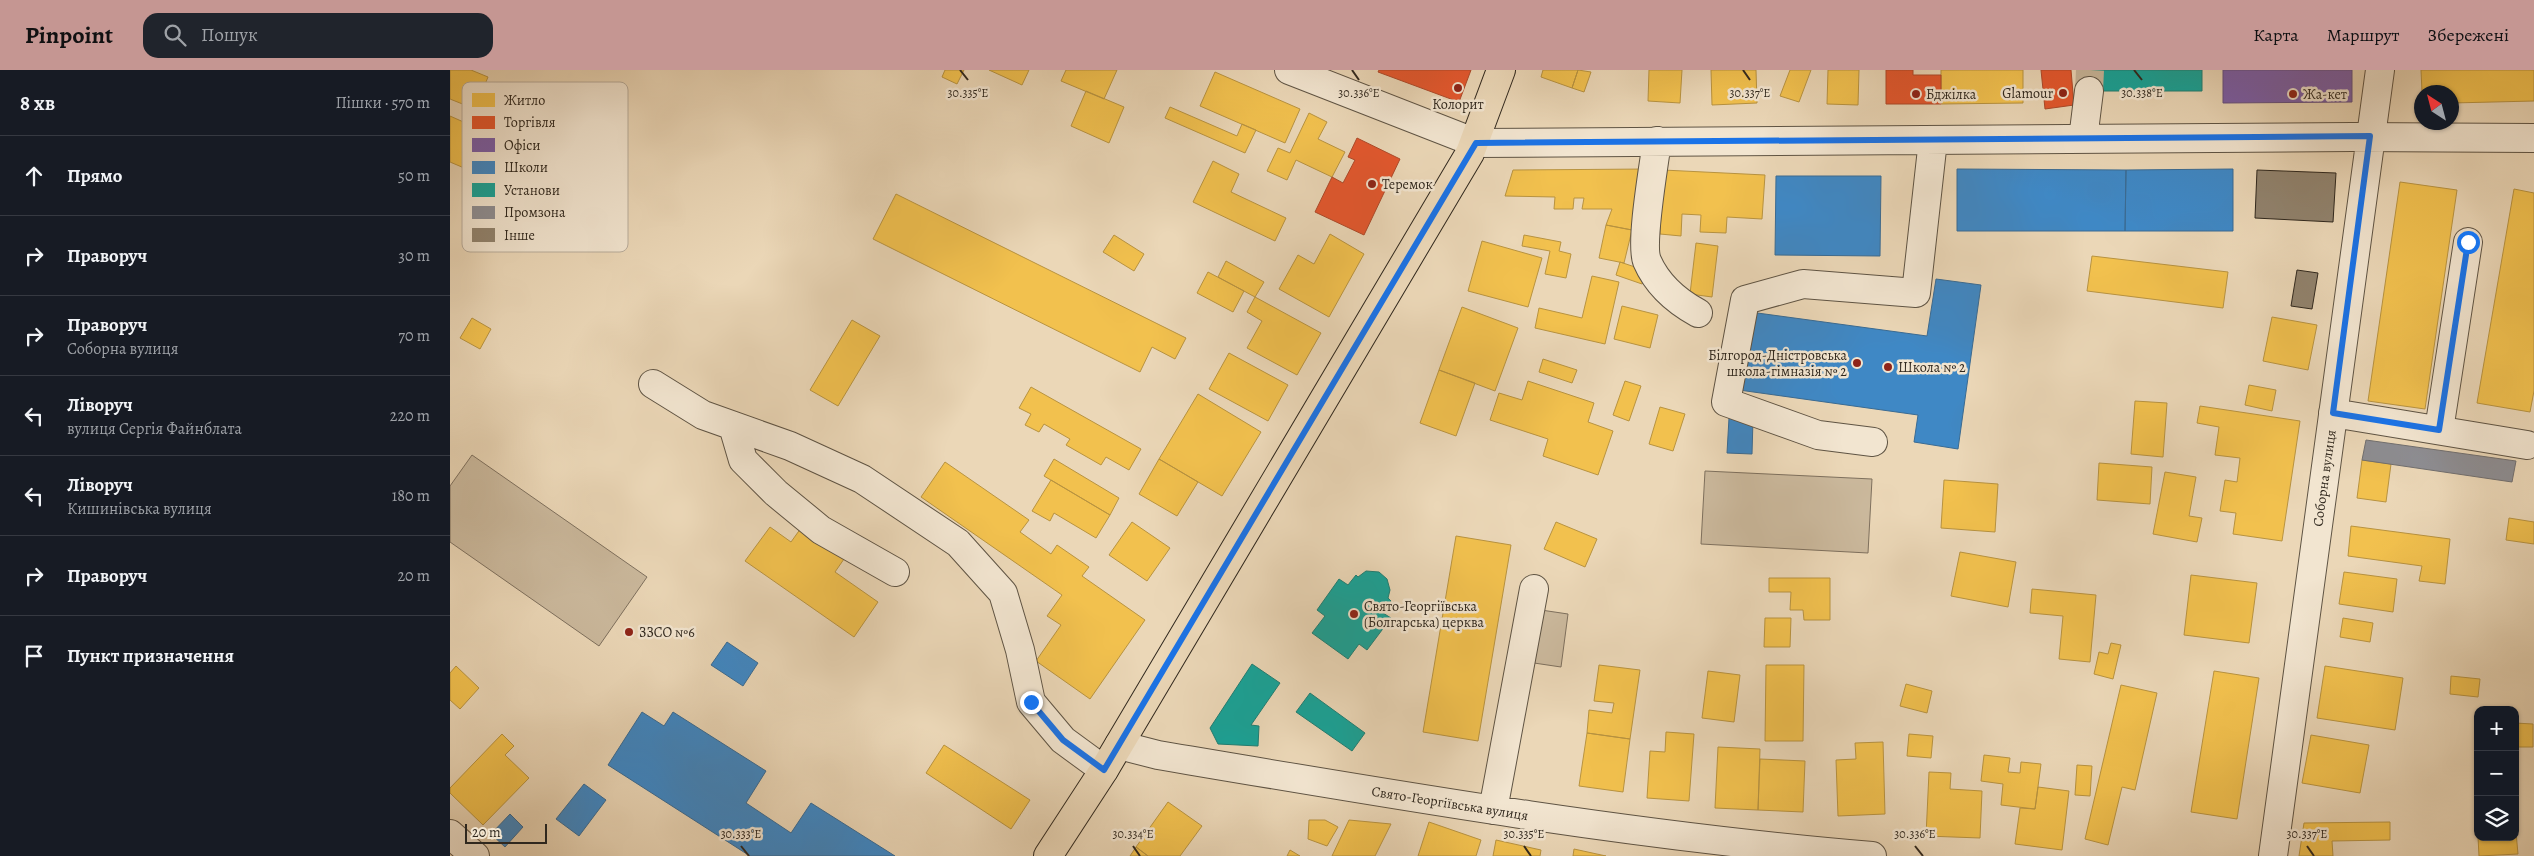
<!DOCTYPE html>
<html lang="uk">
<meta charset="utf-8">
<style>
body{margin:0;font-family:Alegreya,serif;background:#20242c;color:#f1f3f6}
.controls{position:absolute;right:15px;bottom:15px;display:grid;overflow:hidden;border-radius:10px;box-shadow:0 1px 4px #0004}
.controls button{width:45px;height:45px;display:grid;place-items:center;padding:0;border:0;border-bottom:1px solid #363941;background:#171b24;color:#f1f3f6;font:25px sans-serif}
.compass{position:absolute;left:1964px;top:15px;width:45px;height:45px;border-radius:50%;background:#171b24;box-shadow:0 1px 4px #0004;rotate:324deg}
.scale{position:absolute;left:15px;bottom:12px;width:82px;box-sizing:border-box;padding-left:5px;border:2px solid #30281e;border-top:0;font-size:14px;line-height:18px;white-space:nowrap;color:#30281e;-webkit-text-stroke:4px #f2e5d0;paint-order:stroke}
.stop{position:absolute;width:15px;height:15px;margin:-11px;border:4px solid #1a73e8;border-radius:50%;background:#fff}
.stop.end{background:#1a73e8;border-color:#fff;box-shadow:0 1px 5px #0008}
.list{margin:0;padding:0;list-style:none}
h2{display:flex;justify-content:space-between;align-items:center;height:65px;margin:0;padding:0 20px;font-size:21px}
h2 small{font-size:16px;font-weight:400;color:#9ea1a6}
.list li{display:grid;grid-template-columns:32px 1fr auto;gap:15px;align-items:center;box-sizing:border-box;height:80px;padding:0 20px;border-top:1px solid #363941}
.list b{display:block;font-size:19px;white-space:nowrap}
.list p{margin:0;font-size:16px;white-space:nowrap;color:#9ea1a6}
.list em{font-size:16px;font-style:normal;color:#9ea1a6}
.icon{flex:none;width:28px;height:28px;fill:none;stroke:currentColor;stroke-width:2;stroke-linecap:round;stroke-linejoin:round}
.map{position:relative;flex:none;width:2084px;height:786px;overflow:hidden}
header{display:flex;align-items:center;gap:30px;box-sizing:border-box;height:70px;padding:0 25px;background:#c59692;color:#111}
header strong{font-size:24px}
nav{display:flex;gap:28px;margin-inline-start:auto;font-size:18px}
.search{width:350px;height:45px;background:#20242c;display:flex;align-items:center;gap:12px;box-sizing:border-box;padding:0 18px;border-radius:15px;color:#9ea1a6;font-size:19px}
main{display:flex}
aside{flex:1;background:#171b24}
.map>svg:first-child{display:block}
.green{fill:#cbb99d;stroke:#7e705e}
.homes{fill:#f2c14e;stroke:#b89340}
.shops{fill:#e4572e;stroke:#ae4929}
.offices{fill:#7b5ea7;stroke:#644e7e}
.schools{fill:#3f88c5;stroke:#3a6b93}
.public{fill:#17a398;stroke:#1e7e73}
.industry{fill:#8d8d92;stroke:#716f6f}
.building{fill:#91836e;stroke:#30281e}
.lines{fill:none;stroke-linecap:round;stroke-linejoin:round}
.minor-tunnel{stroke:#c6b498;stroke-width:28;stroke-dasharray:28 14;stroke-linecap:butt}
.minor-casing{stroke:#5f5444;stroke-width:30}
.major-casing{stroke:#30281e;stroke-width:30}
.minor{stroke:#f2e5d0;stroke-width:28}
.major{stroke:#ebd7b7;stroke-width:28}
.route{stroke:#1a73e8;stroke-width:6}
.ticks{fill:none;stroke:#30281e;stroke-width:2}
.poi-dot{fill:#8f2418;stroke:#f2e5d0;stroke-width:2}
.labels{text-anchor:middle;stroke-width:5;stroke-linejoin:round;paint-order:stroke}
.poi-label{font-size:14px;fill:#30281e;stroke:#f2e5d0;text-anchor:start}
.street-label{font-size:14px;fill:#30281e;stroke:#f2e5d0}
.key{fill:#f2e5d0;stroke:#b8ac9b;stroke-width:1}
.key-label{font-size:14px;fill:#30281e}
.ticks-label{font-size:12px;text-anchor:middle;fill:#30281e;stroke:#f2e5d0;stroke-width:5;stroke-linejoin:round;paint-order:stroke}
</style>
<header>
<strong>Pinpoint</strong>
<div class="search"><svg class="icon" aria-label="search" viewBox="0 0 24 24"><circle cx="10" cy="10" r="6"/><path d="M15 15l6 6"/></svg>Пошук</div>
<nav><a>Карта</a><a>Маршрут</a><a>Збережені</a></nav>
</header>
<main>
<aside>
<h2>8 хв<small>Пішки · 570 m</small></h2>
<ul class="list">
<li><svg class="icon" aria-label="ahead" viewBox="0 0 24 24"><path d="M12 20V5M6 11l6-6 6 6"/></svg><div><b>Прямо</b></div><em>50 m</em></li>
<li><svg class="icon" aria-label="right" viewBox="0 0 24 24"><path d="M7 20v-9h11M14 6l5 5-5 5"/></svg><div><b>Праворуч</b></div><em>30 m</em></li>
<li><svg class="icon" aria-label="right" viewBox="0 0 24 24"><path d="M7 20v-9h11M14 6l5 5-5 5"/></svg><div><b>Праворуч</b><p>Соборна вулиця</p></div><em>70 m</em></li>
<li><svg class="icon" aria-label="left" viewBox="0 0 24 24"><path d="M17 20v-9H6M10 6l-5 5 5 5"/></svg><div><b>Ліворуч</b><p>вулиця Сергія Файнблата</p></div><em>220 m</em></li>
<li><svg class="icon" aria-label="left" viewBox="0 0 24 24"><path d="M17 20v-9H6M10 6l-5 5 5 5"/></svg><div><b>Ліворуч</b><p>Кишинівська вулиця</p></div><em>180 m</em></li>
<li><svg class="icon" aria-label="right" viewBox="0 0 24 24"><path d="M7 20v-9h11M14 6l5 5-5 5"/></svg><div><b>Праворуч</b></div><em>20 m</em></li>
<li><svg class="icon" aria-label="arrive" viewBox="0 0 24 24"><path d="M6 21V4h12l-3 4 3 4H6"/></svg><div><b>Пункт призначення</b></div></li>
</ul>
</aside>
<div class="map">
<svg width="2084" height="786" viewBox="0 0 2084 786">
<rect width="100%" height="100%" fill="#ebd7b7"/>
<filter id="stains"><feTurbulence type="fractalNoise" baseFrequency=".004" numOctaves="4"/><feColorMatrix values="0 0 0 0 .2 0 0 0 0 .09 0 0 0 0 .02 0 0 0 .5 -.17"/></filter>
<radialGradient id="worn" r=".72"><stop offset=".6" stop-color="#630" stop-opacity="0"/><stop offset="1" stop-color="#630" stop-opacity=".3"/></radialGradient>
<path class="green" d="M22,385L197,507L149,576L0,472V416Z
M1255,401L1422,409L1418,483L1251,474Z
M1091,540L1118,544L1111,597L1084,593Z"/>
<path class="homes" d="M0,0H21L38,7L25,39L0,29Z
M495,0H514L507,14L492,7Z
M539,0H579L572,15Z
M616,0H667L654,29L611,11Z
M1093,0H1128L1122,18L1091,7Z
M1128,0L1141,2L1134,22L1122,18Z
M1199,0H1232L1230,33L1198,31Z
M1261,0H1306L1307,33L1262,35Z
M1340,0H1361L1349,32L1330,26Z
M1378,0H1409L1408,35L1377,34Z
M1491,0H1573V33L1491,34Z
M1971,0H2084V31L2002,33V22H1972Z
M765,2L850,39L835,73L750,36Z
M636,21L674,37L659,73L621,56Z
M720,37L787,66L792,54L806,60L795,83L715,48Z
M859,43L877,52L868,69L895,82L882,107L846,90L837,110L817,101L828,78L840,83Z
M0,46L36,62L28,82L60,95L52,114L0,92Z
M763,91L789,104L781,122L836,148L825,171L743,132Z
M1198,99L1182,160L1156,155L1162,139H1132L1134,128H1124L1123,139H1104L1105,127L1055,126L1063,100Z
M1213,100L1315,105L1312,149L1277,147L1276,163L1250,162L1251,145L1232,144L1231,166L1210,164Z
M1950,112L2007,120L1975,339L1918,331Z
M2064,119L2084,123V321L2080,342L2027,333Z
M446,124L736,268L725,289L702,277L690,302L423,169Z
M1156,155L1182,160L1174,193L1149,188Z
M880,164L914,184L879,247L829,219L848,185L864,194Z
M664,165L694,184L684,201L653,182Z
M1074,165L1111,172L1109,181L1121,184L1116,208L1095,204L1100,181L1072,176Z
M1032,171L1092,188L1078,237L1018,221Z
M1246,173L1268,176L1262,227L1240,224Z
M1642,186L1778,202L1773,238L1637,221Z
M776,191L814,212L805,227L768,207Z
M1170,192L1197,201L1192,214L1166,205Z
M758,202L794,221L783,242L747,223Z
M1142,206L1169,212L1155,274L1085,258L1089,238L1132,248Z
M805,227L871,263L847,305L797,278L812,251L797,242Z
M1172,236L1208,245L1200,278L1164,269Z
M1012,237L1068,258L1045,321L989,300Z
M1822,247L1867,255L1858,300L1813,291Z
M22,248L41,259L30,279L10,268Z
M402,250L430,266L388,336L360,320Z
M779,283L838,315L818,351L759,319Z
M1093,289L1127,300L1122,313L1089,302Z
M989,300L1025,313L1006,366L970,353Z
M1078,311L1144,333L1138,352L1163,361L1148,405L1093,386L1098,369L1040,350L1049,323L1072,330Z
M1175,311L1191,316L1179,351L1163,345Z
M1799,315L1826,320L1822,341L1795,335Z
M581,317L691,379L679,400L656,387L651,395L616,375L620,369L594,354L589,362L575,355L581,344L569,338Z
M748,324L811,362L772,426L709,389Z
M1685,331L1717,333L1713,387L1681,384Z
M1750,336L1850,351L1832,471L1783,464L1786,443L1770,441L1775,410L1787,412L1790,388L1765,385L1769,357L1747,353Z
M1210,337L1235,344L1223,381L1199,374Z
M604,389L669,428L660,445L594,406Z
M709,389L748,412L727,446L689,424Z
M1912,390L1941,394L1936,432L1907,428Z
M495,392L579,450L570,462L601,484L607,475L639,497L632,506L695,550L640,629L586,591L611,555L597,546L612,525L471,427Z
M1649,393L1702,397L1700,434L1647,430Z
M1715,402L1746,407L1739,446L1752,448L1747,472L1703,464Z
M601,410L660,445L646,468L604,443L600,451L582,441Z
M1494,410L1548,414L1545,462L1491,458Z
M2059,448L2084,452V474L2056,470Z
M682,452L720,478L697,511L659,485Z
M1106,452L1147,469L1135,497L1094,479Z
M1901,456L2000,469L1995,514L1969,511L1972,496L1898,486Z
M320,457L341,472L351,458L394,489L385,502L428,532L404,567L295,491Z
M1006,466L1061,475L1028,671L973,662Z
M1510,482L1566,492L1558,537L1501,526Z
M1894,502L1947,509L1943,542L1889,534Z
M1741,505L1807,513L1799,573L1734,565Z
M1319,508H1380V550H1354L1353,540H1340L1341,522H1319Z
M1582,519L1646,525L1640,592L1609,589L1613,546L1580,543Z
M1315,548H1341L1340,577H1314Z
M1893,548L1923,553L1920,572L1890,567Z
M1661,573L1671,575L1663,609L1644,604L1649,582L1658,584Z
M1149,595L1190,600L1180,669L1137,663L1139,640L1162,643L1164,633L1144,631Z
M1316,595H1354L1353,671H1315Z
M6,596L29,618L10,639L0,630V603Z
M1875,596L1953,608L1945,660L1867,648Z
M1258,601L1290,605L1284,652L1252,648Z
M1764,601L1809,608L1787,749L1741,742Z
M2001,606L2030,609L2028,627L2000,624Z
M1456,614L1482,621L1477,643L1450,636Z
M1671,615L1707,623L1685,720L1672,717L1658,775L1635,769Z
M2065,653L2083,654V677H2065Z
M1216,662L1244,664L1239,731L1197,728L1200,681L1215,682Z
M1137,663L1180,669L1173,722L1129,716Z
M52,664L64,676L55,685L79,708L33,755L0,723V718Z
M1459,664L1483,666L1481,688L1457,686Z
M1861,665L1919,675L1910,723L1852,713Z
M1433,672L1435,744L1388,746L1386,690L1406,689L1405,673Z
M494,675L580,730L561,759L476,703Z
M1268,677L1310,679L1308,740L1265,738Z
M1534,685L1560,688L1558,702L1570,703L1571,692L1591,694L1585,739L1551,735L1553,714L1531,711Z
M1310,689L1355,691L1353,742L1308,740Z
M1627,695L1642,696L1640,726L1625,725Z
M1479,702L1501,703L1500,719L1532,721L1530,768L1476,766Z
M1588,717L1619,721L1612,780L1565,774L1570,738L1585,739Z
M718,732L752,756L730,786H698L686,777Z
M859,750H875L888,757L877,776L858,769Z
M899,750L941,754L925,786H882Z
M2065,751L2068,784L2029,786L2028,767H2065Z
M979,752L1031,770L1026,786H968Z
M1940,752V770L1882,771L1883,786H1849L1854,753Z
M1046,770L1091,780L1090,786H1043Z
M686,777L698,786H680Z
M1124,779L1156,786H1123Z
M840,780L850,786H837Z"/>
<path class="shops" d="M929,0H1021L1009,32L928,2Z
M1436,0H1463V5H1491V34H1436Z
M1591,0H1621L1624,35L1595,39Z
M907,68L950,89L914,165L865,142L882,107L893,113L905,90L898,87Z"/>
<path class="offices" d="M1773,0H1902V32L1773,33Z"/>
<path class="schools" d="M1507,99L1676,100L1675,161H1507Z
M1783,99V161H1675L1676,100Z
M1326,106H1431L1430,186L1325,185Z
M1486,209L1531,215L1508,379L1464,372L1468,345L1289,320L1300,242L1477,266Z
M1279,348L1303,349L1302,384L1277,383Z
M277,572L308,593L293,616L261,595Z
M192,642L214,656L223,642L316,701L296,733L341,763L361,733L445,786H300L158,695Z
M134,714L156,730L129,766L106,749Z
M60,744L73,757L55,777L41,764Z"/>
<path class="public" d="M1629,0H1752V21H1629Z
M916,501L929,502L937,509L940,520L938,528L941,531L933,543L941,548L917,580L909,574L898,589L862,563L875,546L867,540L889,509L898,515L906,505L908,507Z
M802,594L830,613L801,655L809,656L808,676L768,674L760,658Z
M860,623L915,663L902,681L846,642Z"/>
<path class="industry" d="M1916,370L2066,391L2062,412L1912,390Z"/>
<path class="building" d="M1807,100L1886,103L1883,152L1805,148Z
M1847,200L1868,203L1862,239L1841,236Z"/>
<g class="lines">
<path class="minor-tunnel" d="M1639,21L1640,0"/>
<defs>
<path id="minor" d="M839,0L1026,73L1903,67L2084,68
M1633,69L1639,21
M1207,71C1204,95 1190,173 1197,191C1207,214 1226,231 1248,243
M203,314L253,345L340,376L412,409L508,473L553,523L570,580L581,632L613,670L654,700
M1883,343L2077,375
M283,356L293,390L326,423L371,460L445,502
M1989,360L2018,172
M1423,372L1368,365L1276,332L1295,230L1353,214L1466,223L1483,70
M669,675L708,685C945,725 1182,766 1422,786
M1043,740L1084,519
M0,764L25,786
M1823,786L1930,0"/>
<path id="major" d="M598,786L654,700L1020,83L1051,0"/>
</defs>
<use href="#minor" class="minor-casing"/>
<use href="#major" class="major-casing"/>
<use href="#minor" class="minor"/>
<use href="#major" class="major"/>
</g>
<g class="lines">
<path class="route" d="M581,632L613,670L654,700L1026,73L1920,66L1883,343L1989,360L2018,172"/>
</g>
<path class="ticks" d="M510,0L518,10M902,0L909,10M1293,0L1300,10M1684,0L1692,10M291,776L299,786M683,776L690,786M1074,776L1081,786M1465,776L1473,786M1857,776L1864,786"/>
<g class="poi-dot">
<circle cx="1008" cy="18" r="5"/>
<circle cx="1613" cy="23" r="5"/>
<circle cx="1466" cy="24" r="5"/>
<circle cx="1843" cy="24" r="5"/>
<circle cx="922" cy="114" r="5"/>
<circle cx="1407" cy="293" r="5"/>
<circle cx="1438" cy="297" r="5"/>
<circle cx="904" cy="544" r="5"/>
<circle cx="179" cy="562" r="5"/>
</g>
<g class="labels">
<g class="poi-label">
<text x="1603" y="28" text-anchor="end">Glamour</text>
<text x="1476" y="29">Бджілка</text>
<text x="1853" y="29">Жа-кет</text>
<text x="1008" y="39" text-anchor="middle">Колорит</text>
<text x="932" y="119">Теремок</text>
<text x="1397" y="290" text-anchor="end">Білгород-Дністровська<tspan x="1397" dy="16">школа-гімназія № 2</tspan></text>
<text x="1448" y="302">Школа № 2</text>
<text x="914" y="541">Свято-Георгіївська<tspan x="914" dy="16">(Болгарська) церква</tspan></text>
<text x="189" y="567">ЗЗСО №6</text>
</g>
<g class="street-label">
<text transform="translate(1874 408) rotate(-82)" y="5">Соборна вулиця</text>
<text transform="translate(1000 733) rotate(9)" y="5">Свято-Георгіївська вулиця</text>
</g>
</g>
<rect x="12" y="12" width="166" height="170" rx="8" class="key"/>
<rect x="22" y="23" width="23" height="14" fill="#f2c14e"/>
<rect x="22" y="46" width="23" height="13" fill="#e4572e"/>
<rect x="22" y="68" width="23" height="14" fill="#7b5ea7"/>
<rect x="22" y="91" width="23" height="13" fill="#3f88c5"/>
<rect x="22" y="113" width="23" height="14" fill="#17a398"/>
<rect x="22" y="136" width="23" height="13" fill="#8d8d92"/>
<rect x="22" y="158" width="23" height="14" fill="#91836e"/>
<g class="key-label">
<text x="54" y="35">Житло</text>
<text x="54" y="57">Торгівля</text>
<text x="54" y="80">Офіси</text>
<text x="54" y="102">Школи</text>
<text x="54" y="125">Установи</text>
<text x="54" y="147">Промзона</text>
<text x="54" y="170">Інше</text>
</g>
<g class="ticks-label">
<text x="518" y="27">30.335°E</text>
<text x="909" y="27">30.336°E</text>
<text x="1300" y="27">30.337°E</text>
<text x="1692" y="27">30.338°E</text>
<text x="291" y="768">30.333°E</text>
<text x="683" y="768">30.334°E</text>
<text x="1074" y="768">30.335°E</text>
<text x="1465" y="768">30.336°E</text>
<text x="1857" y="768">30.337°E</text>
</g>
<rect width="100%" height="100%" filter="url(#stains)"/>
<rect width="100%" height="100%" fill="url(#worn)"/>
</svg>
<div class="controls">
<button>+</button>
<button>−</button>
<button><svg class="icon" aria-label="layers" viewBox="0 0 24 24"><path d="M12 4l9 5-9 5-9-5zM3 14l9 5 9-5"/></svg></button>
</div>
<svg class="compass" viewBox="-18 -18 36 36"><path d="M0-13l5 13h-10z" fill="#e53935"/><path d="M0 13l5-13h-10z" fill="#9ea1a6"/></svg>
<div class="scale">20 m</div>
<div class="stop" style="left:2018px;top:172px"></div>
<div class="stop end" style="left:581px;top:632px"></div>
</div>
</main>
